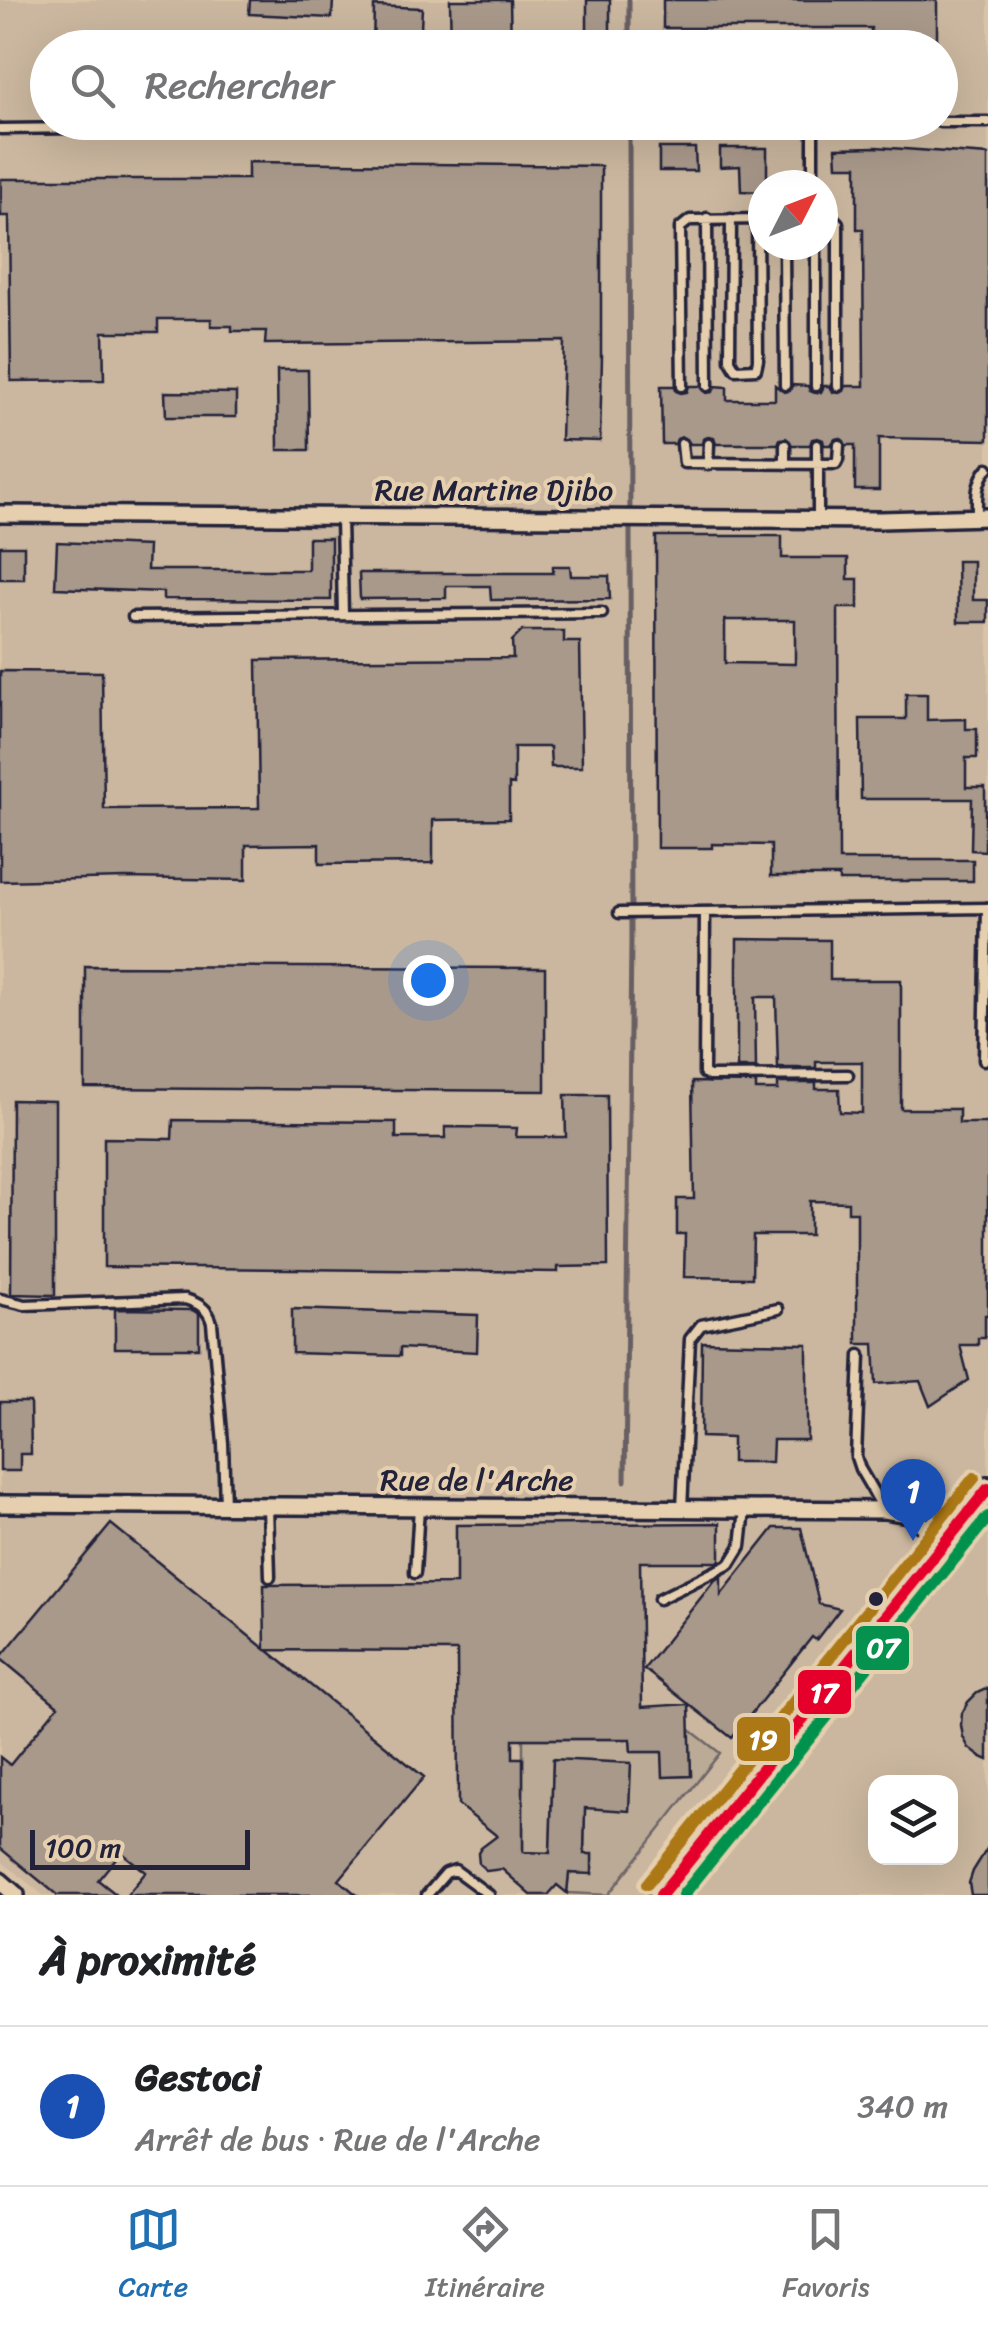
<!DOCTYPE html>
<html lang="fr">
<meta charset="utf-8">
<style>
body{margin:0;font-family:Sriracha,sans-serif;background:#f2f2f2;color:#202124}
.controls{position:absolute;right:30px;bottom:30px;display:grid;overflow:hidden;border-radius:20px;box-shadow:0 10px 40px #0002}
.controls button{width:90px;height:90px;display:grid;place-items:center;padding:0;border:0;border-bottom:2px solid #e0e0e0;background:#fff;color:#202124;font:50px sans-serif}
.compass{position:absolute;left:748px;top:170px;width:90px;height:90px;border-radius:50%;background:#fff;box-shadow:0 10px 40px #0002;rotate:48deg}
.scale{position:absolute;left:30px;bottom:25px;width:220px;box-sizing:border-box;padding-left:10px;border:5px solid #22223b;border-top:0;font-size:28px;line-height:35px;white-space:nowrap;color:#22223b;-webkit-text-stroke:8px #e5cfae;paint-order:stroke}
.you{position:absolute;left:428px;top:980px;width:35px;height:35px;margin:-25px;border:8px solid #fff;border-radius:50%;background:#1a73e8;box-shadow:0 0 0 15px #1a73e833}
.badge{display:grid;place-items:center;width:65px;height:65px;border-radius:50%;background:#1f6fb2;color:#fff;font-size:32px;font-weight:700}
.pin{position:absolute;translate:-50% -82px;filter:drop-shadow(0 2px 5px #0008)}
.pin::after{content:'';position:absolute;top:52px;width:35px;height:30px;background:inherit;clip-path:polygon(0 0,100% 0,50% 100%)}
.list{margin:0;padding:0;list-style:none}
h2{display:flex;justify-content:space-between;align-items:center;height:130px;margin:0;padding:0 40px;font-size:42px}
h2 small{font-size:32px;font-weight:400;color:#757577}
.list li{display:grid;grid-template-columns:65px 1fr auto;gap:30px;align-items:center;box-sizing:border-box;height:160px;padding:0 40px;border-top:2px solid #e0e0e0}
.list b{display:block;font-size:38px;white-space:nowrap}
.list p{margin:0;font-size:32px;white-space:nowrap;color:#757577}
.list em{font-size:32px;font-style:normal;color:#757577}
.icon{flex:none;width:55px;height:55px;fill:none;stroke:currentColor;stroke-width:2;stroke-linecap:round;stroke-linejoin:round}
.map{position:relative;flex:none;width:988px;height:1895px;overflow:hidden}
.search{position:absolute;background:#fff;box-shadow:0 10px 40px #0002;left:30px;right:30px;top:30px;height:110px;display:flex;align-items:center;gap:25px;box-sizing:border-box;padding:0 35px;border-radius:55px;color:#757577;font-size:38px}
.sheet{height:290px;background:#fff}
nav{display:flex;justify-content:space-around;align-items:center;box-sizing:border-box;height:140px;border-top:2px solid #e0e0e0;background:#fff;font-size:28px;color:#757577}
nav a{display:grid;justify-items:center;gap:5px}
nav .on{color:#1f6fb2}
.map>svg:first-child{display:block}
.built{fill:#cbb79f;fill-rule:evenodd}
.green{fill:#bbaa95;stroke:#6e6668;stroke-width:2.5}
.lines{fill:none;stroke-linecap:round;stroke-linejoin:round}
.stream{stroke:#675f64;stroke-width:5}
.building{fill:#a9998b;stroke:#22223b;stroke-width:2.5;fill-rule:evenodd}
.lane-casing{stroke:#22223b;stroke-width:15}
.street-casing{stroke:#22223b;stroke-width:22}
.secondary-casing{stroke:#22223b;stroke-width:30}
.lane{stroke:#e5cfae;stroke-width:8}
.street{stroke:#e5cfae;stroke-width:15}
.secondary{stroke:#e5cfae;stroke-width:22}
.bus-1-casing{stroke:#e5cfae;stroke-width:20}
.bus-2-casing{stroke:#e5cfae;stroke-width:20}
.bus-3-casing{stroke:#e5cfae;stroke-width:20}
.bus-1{stroke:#e4002b;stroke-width:12}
.bus-2{stroke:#05924e;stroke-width:12}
.bus-3{stroke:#ac7815;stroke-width:12}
.bus-dot{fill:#22223b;stroke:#e5cfae;stroke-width:4}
.labels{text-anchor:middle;stroke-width:8;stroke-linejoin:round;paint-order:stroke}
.street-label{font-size:30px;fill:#22223b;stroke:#e5cfae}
.line-badge{stroke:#e5cfae;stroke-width:4}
.badge-label{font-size:28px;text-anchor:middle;font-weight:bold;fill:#fff}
</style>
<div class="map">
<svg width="988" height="1895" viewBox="0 0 988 1895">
<rect width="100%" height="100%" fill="#d9c4a7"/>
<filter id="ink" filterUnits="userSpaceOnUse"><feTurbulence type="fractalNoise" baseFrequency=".01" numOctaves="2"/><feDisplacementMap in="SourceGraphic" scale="20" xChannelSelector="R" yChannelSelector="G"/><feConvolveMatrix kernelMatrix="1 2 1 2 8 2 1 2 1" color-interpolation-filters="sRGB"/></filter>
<g filter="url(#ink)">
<path class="built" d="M0,0H988V1895H43L0,1860ZM48,48H940V122H48ZM763,185H823V245H763ZM876,1782H950V1858H876Z"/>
<path class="green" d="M689,1729L720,1753L608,1895L567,1893L569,1873H592V1855L584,1854L586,1761L553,1760L550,1853H535L523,1857V1739H630L631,1752H662L664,1777L691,1776Z"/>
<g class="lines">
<path class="stream" d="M629,0V48
M625,1481L631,940L629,122"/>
</g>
<path class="building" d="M250,0H333L332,18L249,14Z
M450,0H510L511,48H451Z
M587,0H610V34H587Z
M663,0H937V48H871V28H663Z
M374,6L422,8L420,48H373Z
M876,147L988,155V440L879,438V490H855V445H846L840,438L835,439L831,445H824L823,440L818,438L812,439L810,445H792L786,438L780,439L778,444H716L714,438L708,437L703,439L702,444H690L687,439L682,437L677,439L675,444H662L661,386H675L676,391L681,393L687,392L689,386H701L707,393L713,392L715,386L727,387V400H775V385L784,392L790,391L792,385L808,386L810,391L815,393L821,392L824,386H830L833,392L839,393L844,391L846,386H864L863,229H857V166H837L836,148Z
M659,148H695L696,171H659Z
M720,148H767V185H763V192L741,191L740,166L720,167Z
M248,162L601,166V356H602L600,441L561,440L564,341L265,344L266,331H232V326H211V319H158V332H103L104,380L11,381L9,216H1V179H248Z
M277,370H308L309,450H278Z
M165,392L236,393V417H166Z
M656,536H782V558H848V579H858V608H838L839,860H973V881H839V876H771V845L712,844V848H657ZM725,620H795V664L725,663Z
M308,538H331V600L163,599V592L55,588L57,542L148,546L147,570H308Z
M0,546H24V579H0Z
M957,561H973V600H988V622H958Z
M553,566H570L571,576H609L610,599L491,600L490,586H446V598L360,599L359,573H553Z
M522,631H564V642H580L582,767H551L550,747H514V785L509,784V819L433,820V863L319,864V844L246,845V880L125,878L0,881V671L102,672L104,809L259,808L257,660L513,658L512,641Z
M906,694H927V720L966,719V729H977V758H966V787H985V851L971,850L972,799H861L860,719H906Z
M737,939L830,940V980H901V1109H959V1123H988V1315H985V1338H978V1345H960L969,1380L930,1406L920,1381L876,1384L874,1344H857V1212H848V1202L810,1201V1235H753L752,1278L684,1277L685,1234H677V1199H694L692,1082L756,1083V1090H778V1083H816V1089H839L840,1112L862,1113V1062H816V1068H778L776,997H755L756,1068H737Z
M85,966L545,968V1091L85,1088Z
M565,1095H607L608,1266L558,1267V1272L104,1267V1138L172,1139L173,1120L396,1122V1138H445V1127L517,1128L516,1137H566Z
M12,1100L55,1101V1295L11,1294Z
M115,1309L192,1310L199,1314V1348H115Z
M292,1309L478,1315L477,1352L400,1348V1356L292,1353Z
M702,1342L807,1344V1440H773L772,1462H732V1438L701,1437Z
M0,1402H30L31,1454H20V1471H0Z
M720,1523V1560L718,1562H640L642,1707L689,1704L691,1776L663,1777L662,1752H631L630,1739H513V1758H523V1852L550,1853L553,1759L631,1763L629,1811L585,1808L584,1854H592V1874L569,1873L567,1893L557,1885L548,1895H531L502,1869L487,1871L479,1864L478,1853L481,1848L497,1836L458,1805L457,1651L267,1650L424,1777L339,1880L357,1895H127L146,1872L121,1852L98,1880L117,1895H57L0,1848V1757L10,1765L58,1706L0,1658L111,1524L265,1649L264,1585L456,1584V1525Z
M774,1528H801L819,1604L840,1609L816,1640L812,1637L732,1738L644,1669L715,1580L721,1577V1595Z
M988,1688V1760L979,1756L969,1748L963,1737L961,1725L962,1713L968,1702L977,1693Z
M988,1847V1895H971L969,1883L973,1871Z"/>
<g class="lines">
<defs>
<path id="lane" d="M813,122V185
M940,122H988
M0,129L555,122
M707,218L708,386
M823,218H833L838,223V386
M731,219L730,360L736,370L756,369L758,360L757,219
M784,245L785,385
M816,245V386
M682,386L680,228L690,220L763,219
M682,444L684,463L836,464L838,460L839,445
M785,445V464
M817,445V464
M708,465L709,444
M977,517C977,499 975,483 988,468
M341,518L343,615
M818,519V464
M133,617L602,613
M705,912L704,1073L709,1076L848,1075
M619,913L988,908
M984,1060L987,908
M0,1299L25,1305L185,1299C198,1303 208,1308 212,1323L223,1443L225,1506
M860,1355L856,1457L860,1469L884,1510
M268,1506L270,1577
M682,1509L690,1339L701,1325L778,1309
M415,1573L419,1507
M659,1599L730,1564L741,1546L745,1509
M427,1895L446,1873L455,1870L489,1895"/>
<path id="street" d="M0,514L881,520L988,517
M0,1504L884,1510L908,1514L945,1541
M0,1881L16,1895"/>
<path id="secondary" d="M661,1895L988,1489"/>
</defs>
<use href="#lane" class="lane-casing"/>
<use href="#street" class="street-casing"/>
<use href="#secondary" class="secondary-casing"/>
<use href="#lane" class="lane"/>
<use href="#street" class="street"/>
<use href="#secondary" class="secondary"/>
<defs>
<path id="bus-1" d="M661,1895L988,1489"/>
<path id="bus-2" d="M683,1895L988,1517"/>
<path id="bus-3" d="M647,1884L974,1478"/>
</defs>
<use href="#bus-1" class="bus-1-casing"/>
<use href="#bus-2" class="bus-2-casing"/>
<use href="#bus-3" class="bus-3-casing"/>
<use href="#bus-1" class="bus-1"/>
<use href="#bus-2" class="bus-2"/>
<use href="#bus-3" class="bus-3"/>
</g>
</g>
<circle class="bus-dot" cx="876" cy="1599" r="9"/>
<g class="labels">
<g class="street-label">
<text x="494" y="500">Rue Martine Djibo</text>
<text x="477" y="1490">Rue de l'Arche</text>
</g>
</g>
<g class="line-badge">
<rect x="854" y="1624" width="57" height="48" rx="10" fill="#05924e"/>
<rect x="796" y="1668" width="57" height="48" rx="10" fill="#e4002b"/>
<rect x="735" y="1715" width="57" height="48" rx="10" fill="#ac7815"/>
</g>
<g class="badge-label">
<text x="883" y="1657">07</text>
<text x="824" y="1702">17</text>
<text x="763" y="1749">19</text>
</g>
</svg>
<div class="controls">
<button><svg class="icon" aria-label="layers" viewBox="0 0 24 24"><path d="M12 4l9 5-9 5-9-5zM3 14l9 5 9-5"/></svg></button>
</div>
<svg class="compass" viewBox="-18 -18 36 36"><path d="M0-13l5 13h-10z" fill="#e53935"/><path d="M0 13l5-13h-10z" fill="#757577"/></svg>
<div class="scale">100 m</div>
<div class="you"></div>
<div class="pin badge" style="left:913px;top:1541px;background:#1a4fb4">1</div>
<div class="search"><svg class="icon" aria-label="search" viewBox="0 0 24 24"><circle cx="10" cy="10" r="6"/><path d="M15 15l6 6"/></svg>Rechercher</div>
</div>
<section class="sheet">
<h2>À proximité<small></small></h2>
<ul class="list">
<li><span class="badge" style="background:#1a4fb4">1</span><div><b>Gestoci</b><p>Arrêt de bus · Rue de l'Arche</p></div><em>340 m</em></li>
</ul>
</section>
<nav>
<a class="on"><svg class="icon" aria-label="map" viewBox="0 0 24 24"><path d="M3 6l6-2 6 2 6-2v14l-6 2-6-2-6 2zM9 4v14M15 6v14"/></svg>Carte</a>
<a><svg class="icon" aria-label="directions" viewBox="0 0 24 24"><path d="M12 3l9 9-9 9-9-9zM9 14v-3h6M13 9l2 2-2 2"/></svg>Itinéraire</a>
<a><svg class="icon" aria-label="saved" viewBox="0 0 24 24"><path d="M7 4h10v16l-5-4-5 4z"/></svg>Favoris</a>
</nav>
